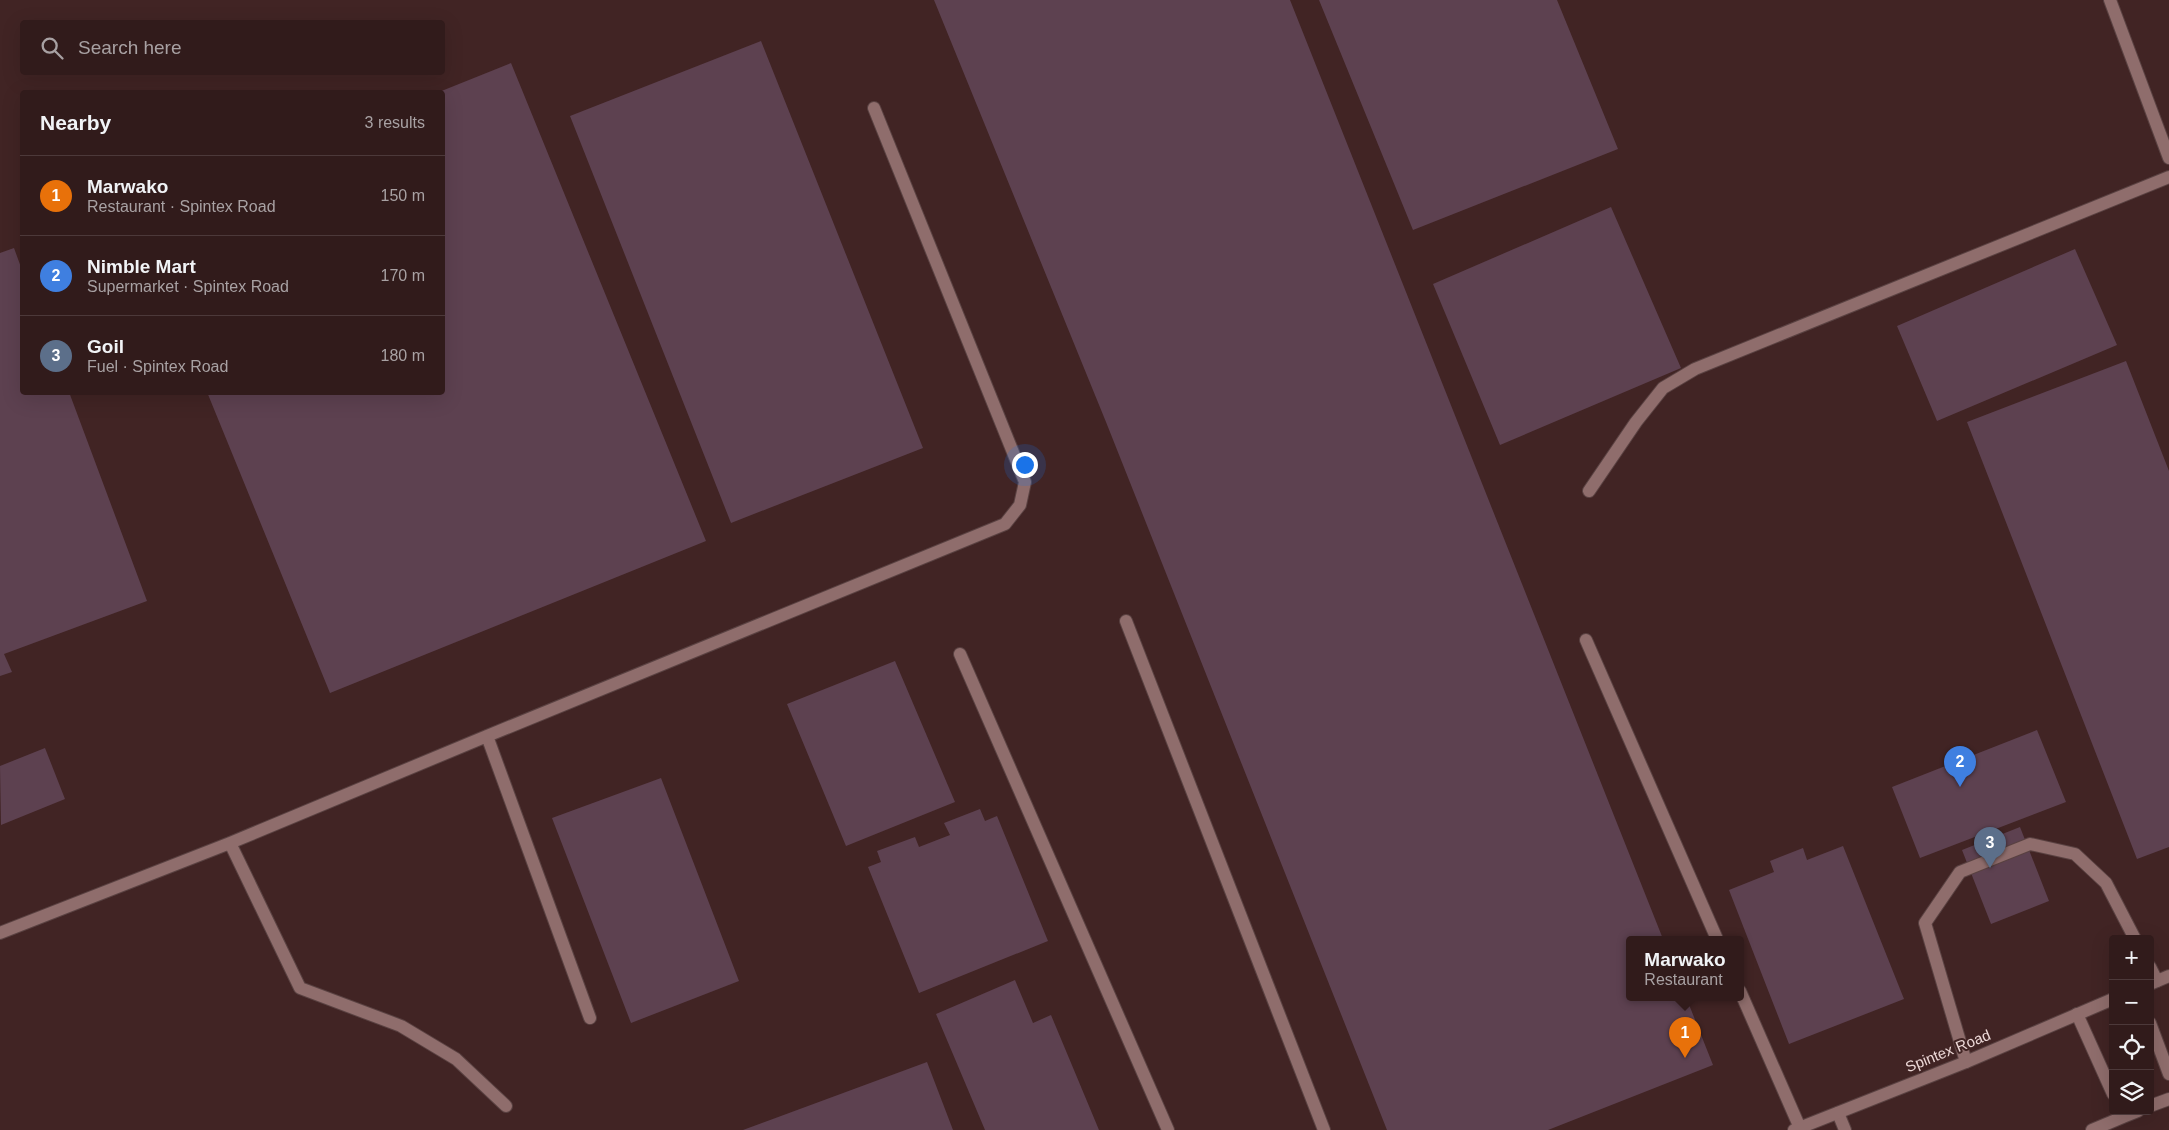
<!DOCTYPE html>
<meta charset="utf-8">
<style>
body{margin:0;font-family:Helvetica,sans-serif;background:#3d2828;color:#f1f3f6}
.controls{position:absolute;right:15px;bottom:15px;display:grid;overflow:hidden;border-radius:5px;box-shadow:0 5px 20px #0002}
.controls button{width:45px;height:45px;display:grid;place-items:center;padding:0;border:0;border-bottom:1px solid #4c393a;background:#311b1b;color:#f1f3f6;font:25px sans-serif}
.you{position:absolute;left:1024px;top:464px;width:18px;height:18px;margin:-12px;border:4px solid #fff;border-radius:50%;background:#1a73e8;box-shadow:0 0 0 8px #1a73e833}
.badge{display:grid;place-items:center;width:32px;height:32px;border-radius:50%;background:#52cbd9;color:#fff;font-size:16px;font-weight:700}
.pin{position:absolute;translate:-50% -41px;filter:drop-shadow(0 1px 2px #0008)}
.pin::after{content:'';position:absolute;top:26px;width:18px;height:15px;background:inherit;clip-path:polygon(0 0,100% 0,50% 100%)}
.popup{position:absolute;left:1626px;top:936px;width:118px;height:65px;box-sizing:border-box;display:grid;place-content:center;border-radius:5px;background:#311b1b;filter:drop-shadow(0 1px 4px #0005);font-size:16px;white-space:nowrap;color:#a8a1a3}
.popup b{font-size:19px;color:#f1f3f6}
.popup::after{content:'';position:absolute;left:50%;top:100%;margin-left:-10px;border:10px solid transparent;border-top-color:#311b1b}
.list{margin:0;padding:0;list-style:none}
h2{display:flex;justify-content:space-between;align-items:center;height:65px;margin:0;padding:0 20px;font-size:21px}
h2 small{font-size:16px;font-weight:400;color:#a8a1a3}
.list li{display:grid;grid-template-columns:32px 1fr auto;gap:15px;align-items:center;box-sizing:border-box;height:80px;padding:0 20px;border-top:1px solid #4c393a}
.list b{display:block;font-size:19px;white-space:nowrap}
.list p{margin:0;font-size:16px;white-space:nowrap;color:#a8a1a3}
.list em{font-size:16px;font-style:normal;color:#a8a1a3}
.icon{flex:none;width:28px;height:28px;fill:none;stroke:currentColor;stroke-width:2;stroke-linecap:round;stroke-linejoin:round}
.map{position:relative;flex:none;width:2169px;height:1130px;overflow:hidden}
.search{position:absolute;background:#311b1b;box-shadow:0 5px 20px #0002;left:20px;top:20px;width:425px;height:55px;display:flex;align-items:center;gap:12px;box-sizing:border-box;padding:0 18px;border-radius:5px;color:#a8a1a3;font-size:19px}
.panel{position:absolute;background:#311b1b;box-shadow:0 5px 20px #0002;left:20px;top:90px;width:425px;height:305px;border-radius:5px}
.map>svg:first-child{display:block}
.building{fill:#5d4150}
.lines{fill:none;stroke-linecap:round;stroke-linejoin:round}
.service-casing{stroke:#5a4242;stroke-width:14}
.secondary-casing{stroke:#5a4242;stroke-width:14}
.service{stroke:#8f6d6c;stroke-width:12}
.secondary{stroke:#8f6d6c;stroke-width:12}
.labels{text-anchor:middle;stroke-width:4;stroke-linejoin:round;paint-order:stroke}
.street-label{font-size:15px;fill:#eedad9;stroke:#412424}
</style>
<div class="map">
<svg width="2169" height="1130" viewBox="0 0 2169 1130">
<rect width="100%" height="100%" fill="#412424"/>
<path class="building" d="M934,0H1290L1663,939H1630V997H1686L1713,1065L1548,1130H1387L1106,422Z
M1319,0H1557L1618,149L1413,230Z
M761,41L923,448L731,523L570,116Z
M511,63L706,541L330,693L207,392H442V92H439Z
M1611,207L1681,368L1500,445L1433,284Z
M14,248L22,270V392H69L147,601L4,654L12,672L0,676V253Z
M2075,249L2117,345L1937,421L1897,326Z
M2126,361L2169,471V847L2137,859L1967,422Z
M895,661L955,802L846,846L787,704Z
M2037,730L2066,802L1920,858L1892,787Z
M45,748L65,799L1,825L0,766Z
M661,778L739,981L631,1023L552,818Z
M980,809L985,821L997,816L1048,941L919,993L868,867L881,862L877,851L915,837L919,847L950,835L944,823Z
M2020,827L2049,901L1991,924L1962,850Z
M1843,846L1904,999L1789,1044L1729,890L1774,872L1770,861L1803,848L1807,860Z
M1015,980L1033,1023L1051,1015L1099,1130H985L936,1014Z
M927,1062L953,1130H743Z"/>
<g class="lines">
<defs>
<path id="service" d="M2110,0L2169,158
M1589,491L1636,422L1663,388L1695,369L2169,177
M1126,621L1324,1130
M1586,640L1717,939
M960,654L1168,1130
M487,736L590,1018
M230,843L300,988L401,1026L456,1059L506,1106
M0,933L230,843L487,736L1005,524L1020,505L1025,482L874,108
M2150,967L2157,981
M1740,991L1800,1128
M2077,1014L2113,1094
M2150,1023L2169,1074
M1966,1062L1925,923L1960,872L2030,844L2075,854L2106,883L2135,939
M2150,1106L2169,1099
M1838,1113L1845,1130
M2123,1117L2138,1111
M2092,1130L2123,1117L2120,1111"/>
<path id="secondary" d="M2150,984L2169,976
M1794,1130L1966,1062L2113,999"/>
</defs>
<use href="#service" class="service-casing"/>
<use href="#secondary" class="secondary-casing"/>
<use href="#service" class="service"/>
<use href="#secondary" class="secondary"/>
</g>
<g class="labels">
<g class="street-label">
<text transform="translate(1948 1051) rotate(-22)" y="5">Spintex Road</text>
</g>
</g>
</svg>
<div class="controls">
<button>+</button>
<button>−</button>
<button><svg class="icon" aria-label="locate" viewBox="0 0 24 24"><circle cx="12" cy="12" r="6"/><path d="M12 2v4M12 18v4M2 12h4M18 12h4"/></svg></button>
<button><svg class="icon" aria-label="layers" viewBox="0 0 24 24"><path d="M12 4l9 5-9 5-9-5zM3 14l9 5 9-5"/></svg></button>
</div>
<div class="you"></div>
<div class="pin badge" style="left:1685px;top:1058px;background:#e8710a">1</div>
<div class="popup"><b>Marwako</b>Restaurant</div>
<div class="pin badge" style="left:1960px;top:787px;background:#3f7fe0">2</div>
<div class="pin badge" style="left:1990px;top:868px;background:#5c6f8a">3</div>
<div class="search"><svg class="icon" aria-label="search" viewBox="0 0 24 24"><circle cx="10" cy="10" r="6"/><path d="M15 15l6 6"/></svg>Search here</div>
<section class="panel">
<h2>Nearby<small>3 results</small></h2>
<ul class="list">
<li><span class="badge" style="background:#e8710a">1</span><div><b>Marwako</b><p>Restaurant · Spintex Road</p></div><em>150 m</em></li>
<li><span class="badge" style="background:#3f7fe0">2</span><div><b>Nimble Mart</b><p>Supermarket · Spintex Road</p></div><em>170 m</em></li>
<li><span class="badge" style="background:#5c6f8a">3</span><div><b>Goil</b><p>Fuel · Spintex Road</p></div><em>180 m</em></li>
</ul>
</section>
</div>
